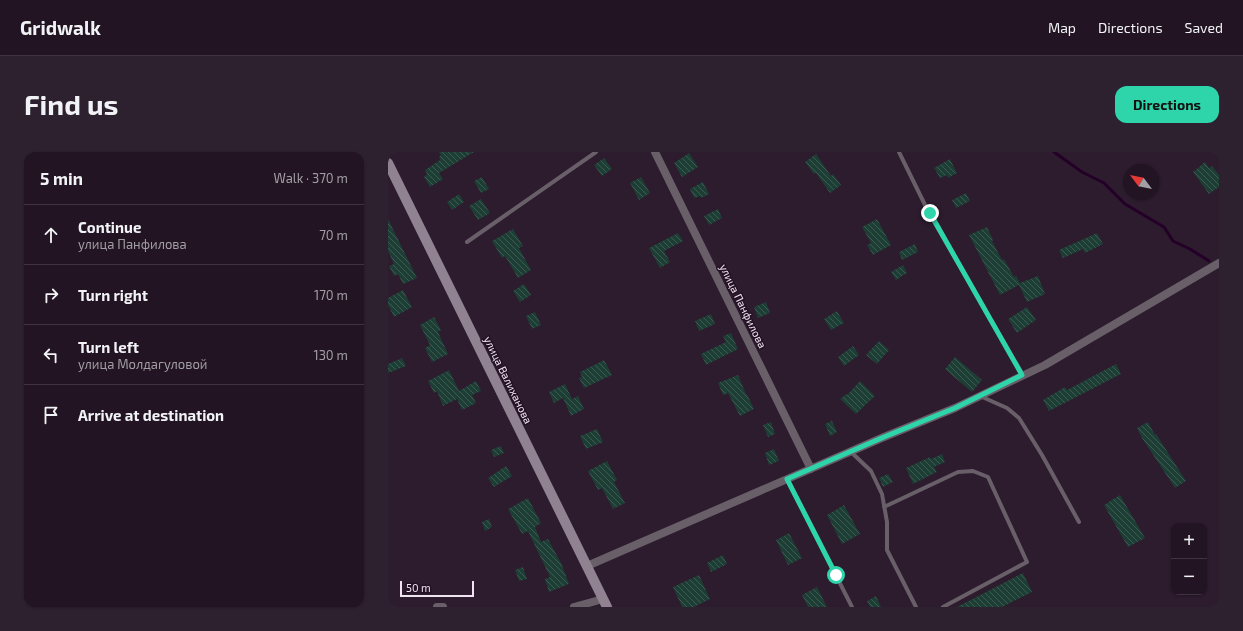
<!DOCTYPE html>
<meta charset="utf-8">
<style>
body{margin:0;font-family:"Exo 2",sans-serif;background:#2e212f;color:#f1f3f6}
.controls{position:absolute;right:12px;bottom:12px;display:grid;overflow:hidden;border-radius:8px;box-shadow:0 1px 3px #0004}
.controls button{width:36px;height:36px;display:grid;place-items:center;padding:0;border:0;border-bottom:1px solid #3f3340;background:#221422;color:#f1f3f6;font:20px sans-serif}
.compass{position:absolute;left:735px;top:12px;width:36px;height:36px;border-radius:50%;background:#221422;box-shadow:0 1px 3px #0004;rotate:302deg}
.scale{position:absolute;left:12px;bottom:10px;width:74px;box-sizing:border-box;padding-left:4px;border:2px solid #f1e4f1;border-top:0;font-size:11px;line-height:14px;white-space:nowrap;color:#f1e4f1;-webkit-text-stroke:3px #231124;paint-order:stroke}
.stop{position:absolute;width:12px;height:12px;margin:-9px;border:3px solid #2ed4aa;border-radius:50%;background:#fff}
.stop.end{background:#2ed4aa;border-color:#fff;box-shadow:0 1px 4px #0008}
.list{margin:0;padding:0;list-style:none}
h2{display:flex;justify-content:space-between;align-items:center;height:52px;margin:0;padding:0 16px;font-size:17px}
h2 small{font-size:13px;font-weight:400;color:#a29ea5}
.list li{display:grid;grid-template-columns:26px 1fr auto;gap:12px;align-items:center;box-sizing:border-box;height:60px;padding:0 16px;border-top:1px solid #3f3340}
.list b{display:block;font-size:15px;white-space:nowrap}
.list p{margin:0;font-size:13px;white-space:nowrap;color:#a29ea5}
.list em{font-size:13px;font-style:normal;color:#a29ea5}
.icon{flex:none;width:22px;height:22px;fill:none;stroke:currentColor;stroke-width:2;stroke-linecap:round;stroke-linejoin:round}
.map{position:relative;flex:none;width:831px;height:455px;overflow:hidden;border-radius:12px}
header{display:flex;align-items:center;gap:24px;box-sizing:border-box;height:56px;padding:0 20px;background:#221422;border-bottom:1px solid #3f3340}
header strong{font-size:19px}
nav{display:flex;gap:22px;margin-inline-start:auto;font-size:14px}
.intro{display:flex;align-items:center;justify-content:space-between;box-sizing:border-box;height:96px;padding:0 24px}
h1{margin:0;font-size:28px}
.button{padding:10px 18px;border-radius:12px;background:#2ed4aa;color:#111;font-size:14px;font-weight:700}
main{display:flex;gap:24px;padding:0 24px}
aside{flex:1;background:#221422;border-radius:12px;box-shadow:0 1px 3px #0004}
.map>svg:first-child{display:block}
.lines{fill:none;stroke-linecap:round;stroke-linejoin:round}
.stream{stroke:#240028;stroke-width:3}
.building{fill:url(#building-back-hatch)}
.lane{stroke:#695f69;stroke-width:4}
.street{stroke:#695f69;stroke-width:8}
.secondary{stroke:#918292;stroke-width:10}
.route{stroke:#2ed4aa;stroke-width:5}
.labels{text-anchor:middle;stroke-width:3;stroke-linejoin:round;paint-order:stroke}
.street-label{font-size:11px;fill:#f1e4f1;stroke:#231124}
</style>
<header>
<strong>Gridwalk</strong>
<nav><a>Map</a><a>Directions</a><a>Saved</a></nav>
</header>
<div class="intro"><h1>Find us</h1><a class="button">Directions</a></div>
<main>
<aside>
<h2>5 min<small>Walk · 370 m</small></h2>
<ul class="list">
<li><svg class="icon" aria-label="ahead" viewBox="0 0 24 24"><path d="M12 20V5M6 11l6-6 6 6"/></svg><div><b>Continue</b><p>улица Панфилова</p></div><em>70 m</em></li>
<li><svg class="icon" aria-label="right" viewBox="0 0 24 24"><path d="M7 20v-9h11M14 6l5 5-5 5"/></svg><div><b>Turn right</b></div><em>170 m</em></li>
<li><svg class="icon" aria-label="left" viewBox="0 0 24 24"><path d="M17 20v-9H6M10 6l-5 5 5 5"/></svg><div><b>Turn left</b><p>улица Молдагуловой</p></div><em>130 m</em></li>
<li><svg class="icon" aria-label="arrive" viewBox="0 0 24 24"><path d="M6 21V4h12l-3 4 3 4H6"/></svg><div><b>Arrive at destination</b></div></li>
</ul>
</aside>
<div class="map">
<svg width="831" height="455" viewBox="0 0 831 455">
<defs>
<pattern id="building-back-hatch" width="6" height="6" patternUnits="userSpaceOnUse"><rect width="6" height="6" fill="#1d3e34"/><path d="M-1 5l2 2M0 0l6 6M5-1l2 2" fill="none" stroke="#3e5a52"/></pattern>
</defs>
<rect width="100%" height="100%" fill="#2d1b2e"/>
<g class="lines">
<path class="stream" d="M666,0L694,20L716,31L737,52L776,75L785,89L802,97L821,109"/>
</g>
<path class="building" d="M51,0H86L51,21L55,27L42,35L36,25L39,22L37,18L52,8L51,5L53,3Z
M301,1L310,15L294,25L286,11Z
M428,2L443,24L445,22L453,33L442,41L428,21L426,22L417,10Z
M216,6L224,17L214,24L206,13Z
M562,7L569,21L560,26L559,23L552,26L546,16Z
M817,10L821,16L824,14L831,23V35L821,42L805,20Z
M94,25L101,37L93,41L86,29Z
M253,25L262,41L251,48L242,31Z
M315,30L321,42L313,46L312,44L306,46L302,37Z
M578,41L582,49L568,56L564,48Z
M71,42L76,50L64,58L59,50Z
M93,47L102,61L90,68L81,54Z
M330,57L334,66L321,73L316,64Z
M0,67L29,126L15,132L10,122L6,124L1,114L6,112L0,99Z
M489,67L503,93L485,103L479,93L483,91L474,75Z
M599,75L605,88L604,89L614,108L616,107L626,125L628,124L632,131L650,124L657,142L639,150L631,133L612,143L581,83Z
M125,77L135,94L131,96L143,118L130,126L117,104L114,106L104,89Z
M290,81L295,89L276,99L282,110L272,116L261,96Z
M709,81L715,92L697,101L695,97L675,106L671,98Z
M527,92L530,100L514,108L511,100Z
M515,113L519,121L508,128L503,120Z
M136,132L143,143L132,150L125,139Z
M15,138L24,155L6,165L0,153V146Z
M378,150L382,161L370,166L366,155Z
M639,155L648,168L629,181L620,167Z
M449,159L456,171L443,178L436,167Z
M147,160L153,173L144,177L138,164Z
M323,162L327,172L311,179L307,169Z
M46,165L53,178L50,180L60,202L44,210L37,196L42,193L32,173Z
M343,181L350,197L318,213L313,202L338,190L335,184Z
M491,189L501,198L489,212L478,203Z
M465,194L471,203L456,214L450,205Z
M567,205L594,228L584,240L557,217Z
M14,206L18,214L0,221V212Z
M216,208L224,223L196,236L191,226L194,225L192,220Z
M728,212L733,222L661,259L655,248L677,235L679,238Z
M61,218L71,239L88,229L93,239L84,243L88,251L74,258L69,247L55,254L49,239L46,241L40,229Z
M350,223L358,242H359L366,257L352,264L340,241L335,243L330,231Z
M472,229L487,244L468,262L452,247L458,242L459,243Z
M177,232L184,247L190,244L196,257L183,264L175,246L166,251L161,240Z
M444,269L449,280L442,284L437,272Z
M383,270L387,282L380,285L375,273Z
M760,270L767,283L768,282L798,329L787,336L754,286L749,276Z
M209,277L215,290L198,297L192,284Z
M113,294L116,301L106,305L103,298Z
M386,297L391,309L381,313L377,301Z
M554,302L557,310L546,315L549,320L525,332L518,316L542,305L543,307Z
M219,309L229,328L226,330L237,351L225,357L214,336L210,338L200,319Z
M118,314L124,324L106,335L100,326Z
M500,322L505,330L495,335L491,326Z
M732,343L757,386L740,395L716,353Z
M140,346L153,371L147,375L153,390L160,387L174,413L181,432L161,440L157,427L162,425L140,379L134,382L120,357Z
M456,353L472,382L454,392L439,363Z
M101,367L104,375L97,379L94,370Z
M401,381L414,406L400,413L388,388Z
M335,403L339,412L323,420L319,411Z
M135,415L139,427L131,429L127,418Z
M635,421L644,440L614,455H569Z
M311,423L322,447L306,455H294L285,435Z
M429,435L439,455H420L414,443Z
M488,444L493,455H482L479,449Z"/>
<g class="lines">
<path class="lane" d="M511,0L541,61L635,223
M79,90L208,0
M592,244L619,256L631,266L654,303L691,370
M463,300L483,319L494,342L499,370V398L528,455
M399,327L464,455
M496,355L570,320L585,319L600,325L639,410L555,455"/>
<path class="street" d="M267,0L423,317
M199,414L496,285L567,256L657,213L831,111
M49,455H55
M186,455L215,447"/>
<path class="secondary" d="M0,11L219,455"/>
</g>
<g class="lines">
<path class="route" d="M448,423L399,327L496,285L567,256L634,223L542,61"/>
</g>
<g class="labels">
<g class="street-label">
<text transform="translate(355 154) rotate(64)" y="4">улица Панфилова</text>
<text transform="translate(120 228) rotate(64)" y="4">улица Валиханова</text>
</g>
</g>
</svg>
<div class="controls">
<button>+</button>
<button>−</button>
</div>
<svg class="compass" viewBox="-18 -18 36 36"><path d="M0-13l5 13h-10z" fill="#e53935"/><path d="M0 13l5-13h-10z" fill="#a29ea5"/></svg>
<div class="scale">50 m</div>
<div class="stop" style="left:448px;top:423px"></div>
<div class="stop end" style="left:542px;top:61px"></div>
</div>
</main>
